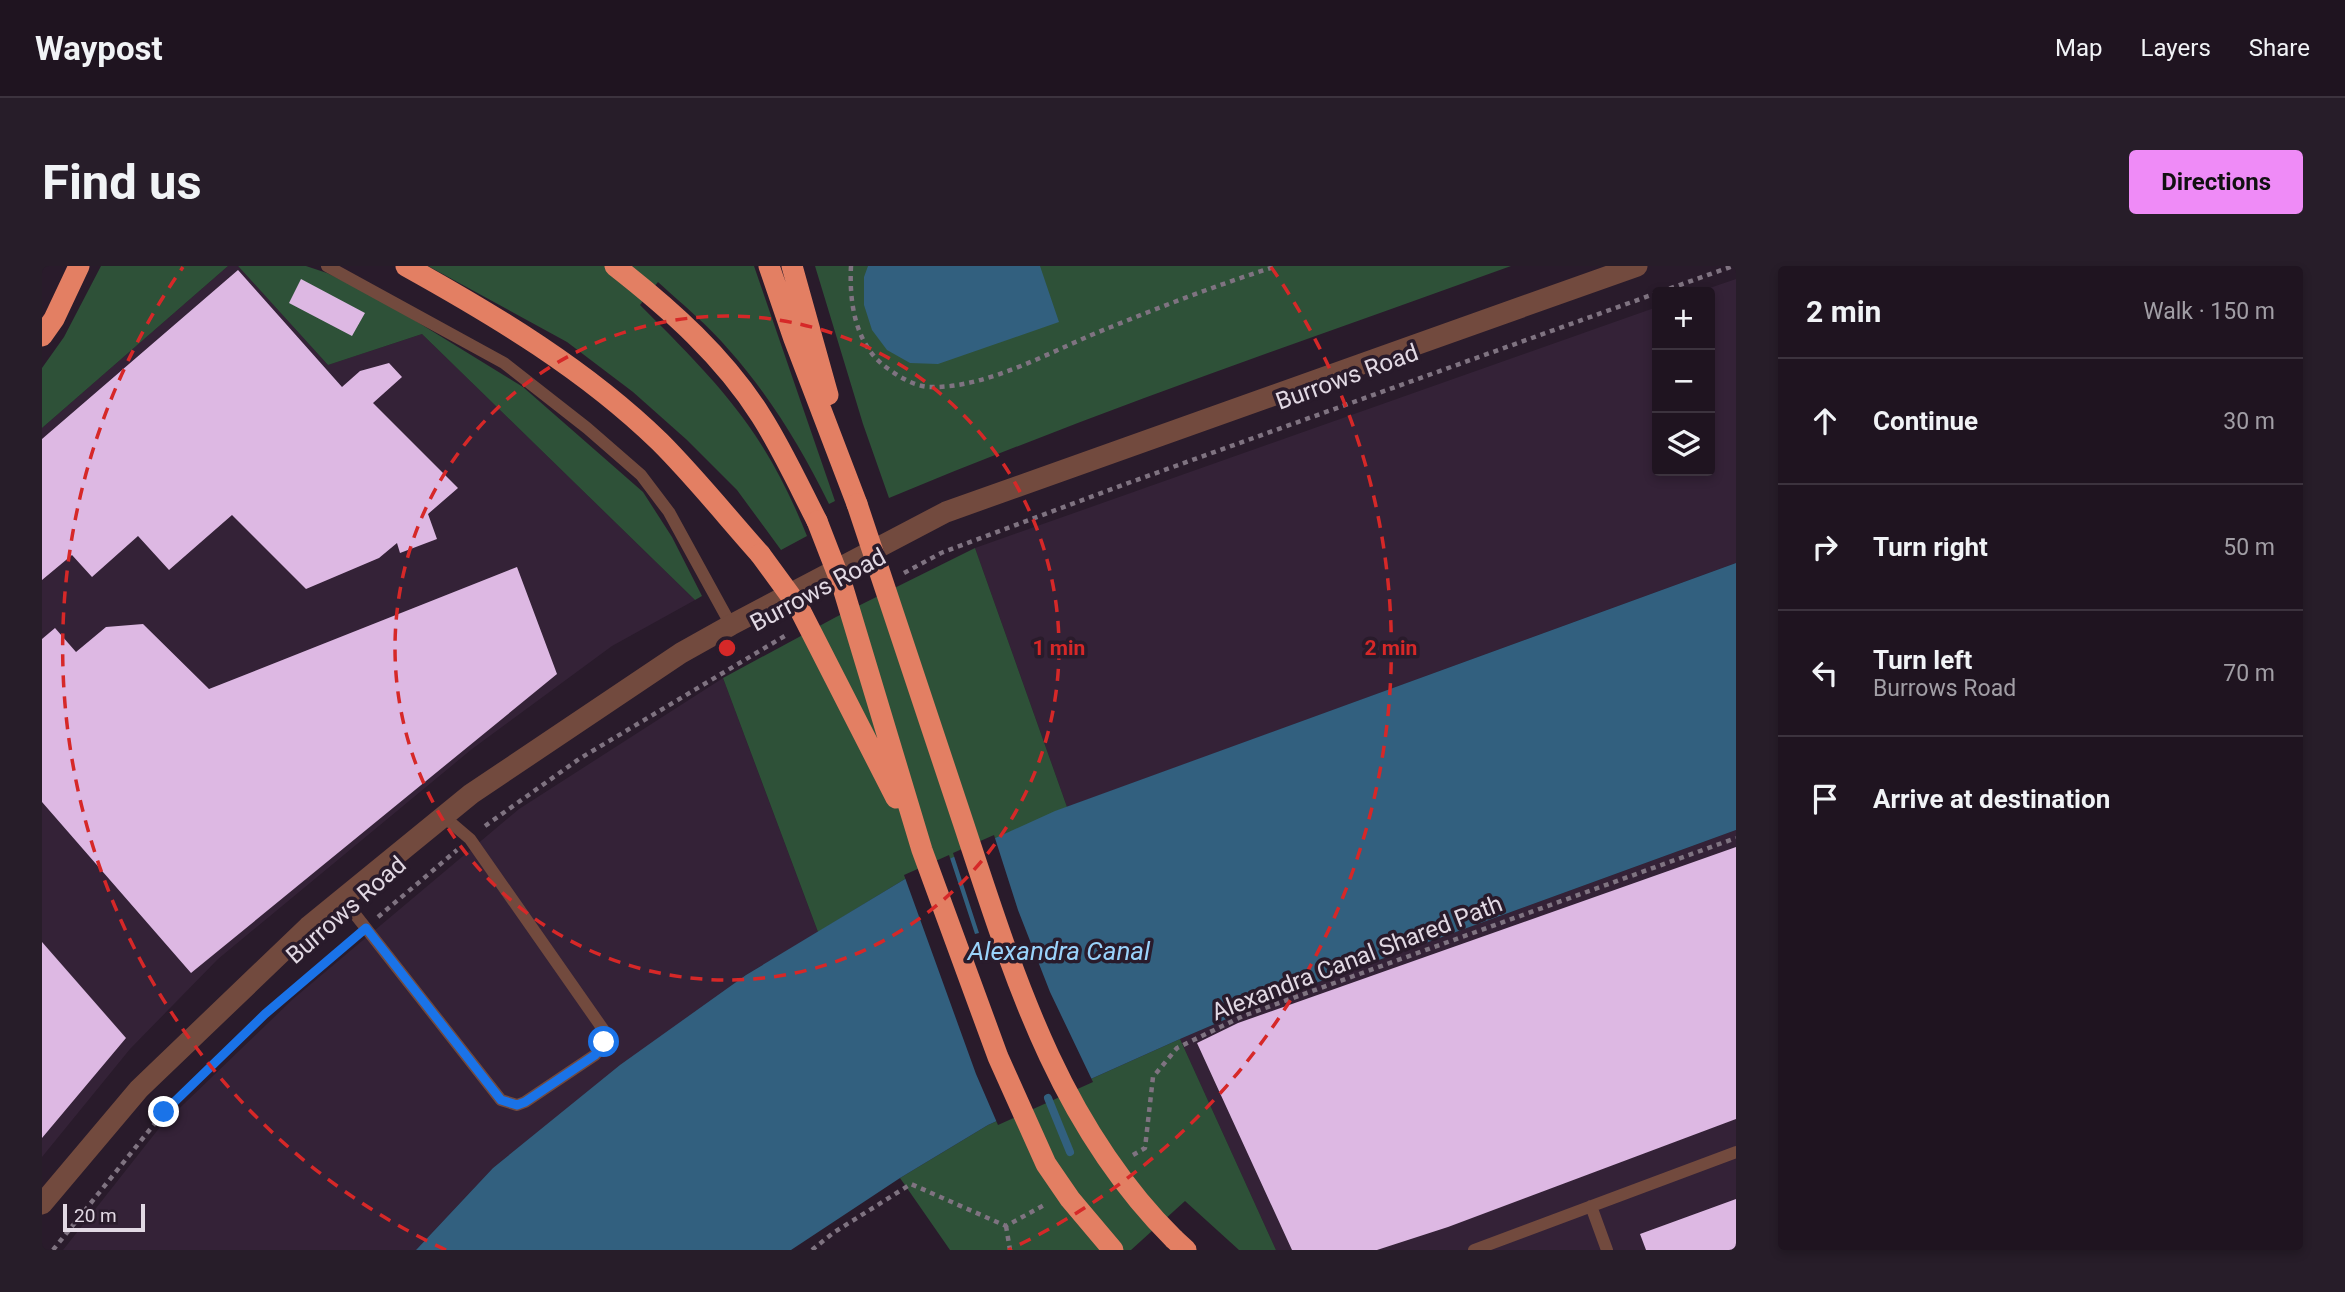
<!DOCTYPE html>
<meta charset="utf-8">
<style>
body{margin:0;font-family:Roboto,sans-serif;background:#271d29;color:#f1f3f6}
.controls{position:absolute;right:21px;top:21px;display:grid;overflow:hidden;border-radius:7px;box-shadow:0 4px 10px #0003}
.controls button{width:63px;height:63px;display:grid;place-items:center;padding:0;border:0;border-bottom:2px solid #3c333e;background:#1f1420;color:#f1f3f6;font:35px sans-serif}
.scale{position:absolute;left:21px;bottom:18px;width:82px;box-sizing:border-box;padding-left:7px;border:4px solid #e2d9e4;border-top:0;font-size:19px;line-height:24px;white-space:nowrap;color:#e2d9e4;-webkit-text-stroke:5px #291b2b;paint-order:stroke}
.stop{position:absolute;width:21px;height:21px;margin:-16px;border:5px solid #1a73e8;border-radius:50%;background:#fff}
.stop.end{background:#1a73e8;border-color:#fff;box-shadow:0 2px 7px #0008}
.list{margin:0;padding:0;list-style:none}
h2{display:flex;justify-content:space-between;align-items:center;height:91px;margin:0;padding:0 28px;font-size:30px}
h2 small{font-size:23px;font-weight:400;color:#a19ea5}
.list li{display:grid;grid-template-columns:46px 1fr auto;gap:21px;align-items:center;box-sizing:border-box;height:126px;padding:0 28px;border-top:2px solid #3c333e}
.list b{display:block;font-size:26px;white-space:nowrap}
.list p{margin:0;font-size:23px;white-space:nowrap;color:#a19ea5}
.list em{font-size:23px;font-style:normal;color:#a19ea5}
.icon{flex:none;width:38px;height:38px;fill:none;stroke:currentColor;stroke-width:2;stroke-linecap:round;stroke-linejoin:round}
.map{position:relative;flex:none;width:1694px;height:984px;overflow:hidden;border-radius:7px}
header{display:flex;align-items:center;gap:42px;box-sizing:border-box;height:98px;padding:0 35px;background:#1f1420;border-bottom:2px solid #3c333e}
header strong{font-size:33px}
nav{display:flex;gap:38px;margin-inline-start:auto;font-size:24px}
.intro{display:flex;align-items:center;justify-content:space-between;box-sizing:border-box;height:168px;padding:0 42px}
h1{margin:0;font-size:49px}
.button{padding:18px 32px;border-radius:7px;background:#ef8bf7;color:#111;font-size:24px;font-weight:700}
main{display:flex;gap:42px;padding:0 42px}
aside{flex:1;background:#1f1420;border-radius:7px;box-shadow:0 4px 10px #0003}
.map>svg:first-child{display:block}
.built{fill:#342237}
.green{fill:#2e5138}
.water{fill:#32607f}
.pier{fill:#291b2b}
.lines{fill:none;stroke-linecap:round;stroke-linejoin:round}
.stream{stroke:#32607f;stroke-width:8}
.building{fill:#ddb8e3}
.path{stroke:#7f7381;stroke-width:4.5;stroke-dasharray:5 5;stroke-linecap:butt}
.lane{stroke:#724a3e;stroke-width:12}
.street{stroke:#724a3e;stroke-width:21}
.highway{stroke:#e37f63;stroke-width:21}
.highway-bridge{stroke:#e37f63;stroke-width:21}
.route{stroke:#1a73e8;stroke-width:9}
.ring{fill:none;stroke:#d62828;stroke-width:3.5;stroke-dasharray:12 9}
.labels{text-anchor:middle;stroke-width:7;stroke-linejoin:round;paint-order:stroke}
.street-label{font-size:24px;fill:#e2d9e4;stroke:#291b2b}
.water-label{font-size:26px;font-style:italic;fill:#9ad3fb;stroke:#291b2b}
.centre{fill:#d62828;stroke:#291b2b;stroke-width:3.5}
.ring-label{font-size:21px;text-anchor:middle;font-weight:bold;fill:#d62828;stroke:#291b2b;stroke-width:7;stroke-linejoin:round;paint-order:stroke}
</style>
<header>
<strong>Waypost</strong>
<nav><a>Map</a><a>Layers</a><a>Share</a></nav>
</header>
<div class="intro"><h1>Find us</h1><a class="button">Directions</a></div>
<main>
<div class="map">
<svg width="1694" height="984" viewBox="0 0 1694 984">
<rect width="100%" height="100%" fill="#291b2b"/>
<path class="built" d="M186,0H196L286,99L380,68L653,334L570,380L430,483L176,693L88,783L0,891V162Z
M1694,13V297L1025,541L933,282L1615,41V205H1668V26H1656Z
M681,412L776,666L704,709L578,800L451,902L374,984H21L118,861L251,733L477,543Z
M1694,564V984H1234L1138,773L1238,730Z"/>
<path class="green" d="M59,0H186L0,162V102L22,71Z
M196,0H264L285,7L338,33L481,121L601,226L630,271L660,330L653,334L380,68L286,99Z
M386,0H712L793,235L787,238C760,183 728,130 687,84C666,59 640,38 616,16L598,39C639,80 681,121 713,169C734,200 751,235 765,270L739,284L695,224L645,174L591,126L525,76Z
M773,0H1469C1261,75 1051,147 847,232L821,158Z
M933,282L1025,541L863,613L776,666L681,412L794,351Z
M1138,773L1234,984H1197L1143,935L1089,984H908L858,912L946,859Z"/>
<path class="water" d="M826,0H998L1017,56L896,98L868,97L845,84L830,64L822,39V11Z
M1694,297V564L1238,730L1138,773L946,859L858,912L749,984H374L451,902L578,799L704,709L863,613L1013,545Z"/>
<path class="pier" d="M952,569L976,644L1008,726L1051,816L956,859L934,808L862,609L907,589L933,668L937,667L911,587Z"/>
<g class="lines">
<path class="stream" d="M1006,832L1028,886"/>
</g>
<path class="building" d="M196,4L300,121L318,105L347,97L360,111L331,137L416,222L386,248L395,273L358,287L355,277L337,292L264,323L190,249L127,304L96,270L50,311L30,289L0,314V173Z
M259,13L323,47L310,70L247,37Z
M475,301L515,408L149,707L0,536V373L13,362L34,386L64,361L101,358L167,423Z
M1694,581V853L1406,961L1335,984H1250L1155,777L1196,757Z
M0,676L84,772L0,872Z
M1694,933V984H1604L1598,968Z"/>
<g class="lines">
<path class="path" d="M809,0C807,39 814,82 848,104C859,112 873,120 887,121C947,123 1014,82 1069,61C1123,39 1178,18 1235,0
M1618,26L1691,0
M862,307L899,287L1089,216L1615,27
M443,560L537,493L746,368
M336,651L415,584
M1091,889L1103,882L1111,811L1135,782L1201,750L1694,572
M964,960L968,984
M11,984L122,846L223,748L308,675
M770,984L791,967L869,918L964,960L1004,938"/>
<path class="lane" d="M285,0L462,97L545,162L599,209L627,246L689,359
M301,633L459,834L475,839L483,836L553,789L561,780L563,766L428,573L401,550
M1549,940L1565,984
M1432,984L1694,886"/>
<path class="street" d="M0,938L97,823L266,661L429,528L639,387L689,359L904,246L1595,0"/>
<path class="highway" d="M364,0C454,50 544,104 618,176C653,211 685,251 718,288
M573,0C628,43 682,91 719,150C740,183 757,220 775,255
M727,0L752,73L815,238
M750,0L786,129
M0,70L12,53L37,0
M1132,973L1144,984"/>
<path class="highway-bridge" d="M815,238C851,344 886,450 921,556C971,707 1016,858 1132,973
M775,255L801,322L880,584L956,791L1004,898L1028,933L1071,984
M718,288L756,340L854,532"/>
</g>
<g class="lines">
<path class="route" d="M122,846L223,748L324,662L459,834L475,839L483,836L553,789L562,776"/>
</g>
<g class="ring">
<circle cx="685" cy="382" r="332"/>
<path d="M404 984A664 664 0 0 1 141 1M1229 1A664 664 0 0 1 966 984"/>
</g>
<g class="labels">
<g class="street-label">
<text transform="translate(1305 111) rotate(-20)" y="8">Burrows Road</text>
<text transform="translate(776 324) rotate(-28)" y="8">Burrows Road</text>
<text transform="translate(304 644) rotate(-41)" y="8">Burrows Road</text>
<text transform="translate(1315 692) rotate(-21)" y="8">Alexandra Canal Shared Path</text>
</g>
<g class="water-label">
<text x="1017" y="694">Alexandra Canal</text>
</g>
</g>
<circle cx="685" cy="382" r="10" class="centre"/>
<g class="ring-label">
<text x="1017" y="389">1 min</text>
<text x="1349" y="389">2 min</text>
</g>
</svg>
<div class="controls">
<button>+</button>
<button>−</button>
<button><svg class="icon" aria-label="layers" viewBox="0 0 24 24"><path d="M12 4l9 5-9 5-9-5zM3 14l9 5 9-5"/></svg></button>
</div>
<div class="scale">20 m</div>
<div class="stop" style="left:562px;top:776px"></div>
<div class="stop end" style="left:122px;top:846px"></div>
</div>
<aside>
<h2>2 min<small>Walk · 150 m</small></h2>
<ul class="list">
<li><svg class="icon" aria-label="ahead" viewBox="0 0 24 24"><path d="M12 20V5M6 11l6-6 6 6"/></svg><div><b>Continue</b></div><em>30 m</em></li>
<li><svg class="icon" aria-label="right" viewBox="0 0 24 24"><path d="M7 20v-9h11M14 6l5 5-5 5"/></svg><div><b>Turn right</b></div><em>50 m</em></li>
<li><svg class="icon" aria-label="left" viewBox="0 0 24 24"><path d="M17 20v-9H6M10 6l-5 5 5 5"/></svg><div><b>Turn left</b><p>Burrows Road</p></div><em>70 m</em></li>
<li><svg class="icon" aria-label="arrive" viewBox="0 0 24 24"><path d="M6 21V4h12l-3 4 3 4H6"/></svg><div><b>Arrive at destination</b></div></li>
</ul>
</aside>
</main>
